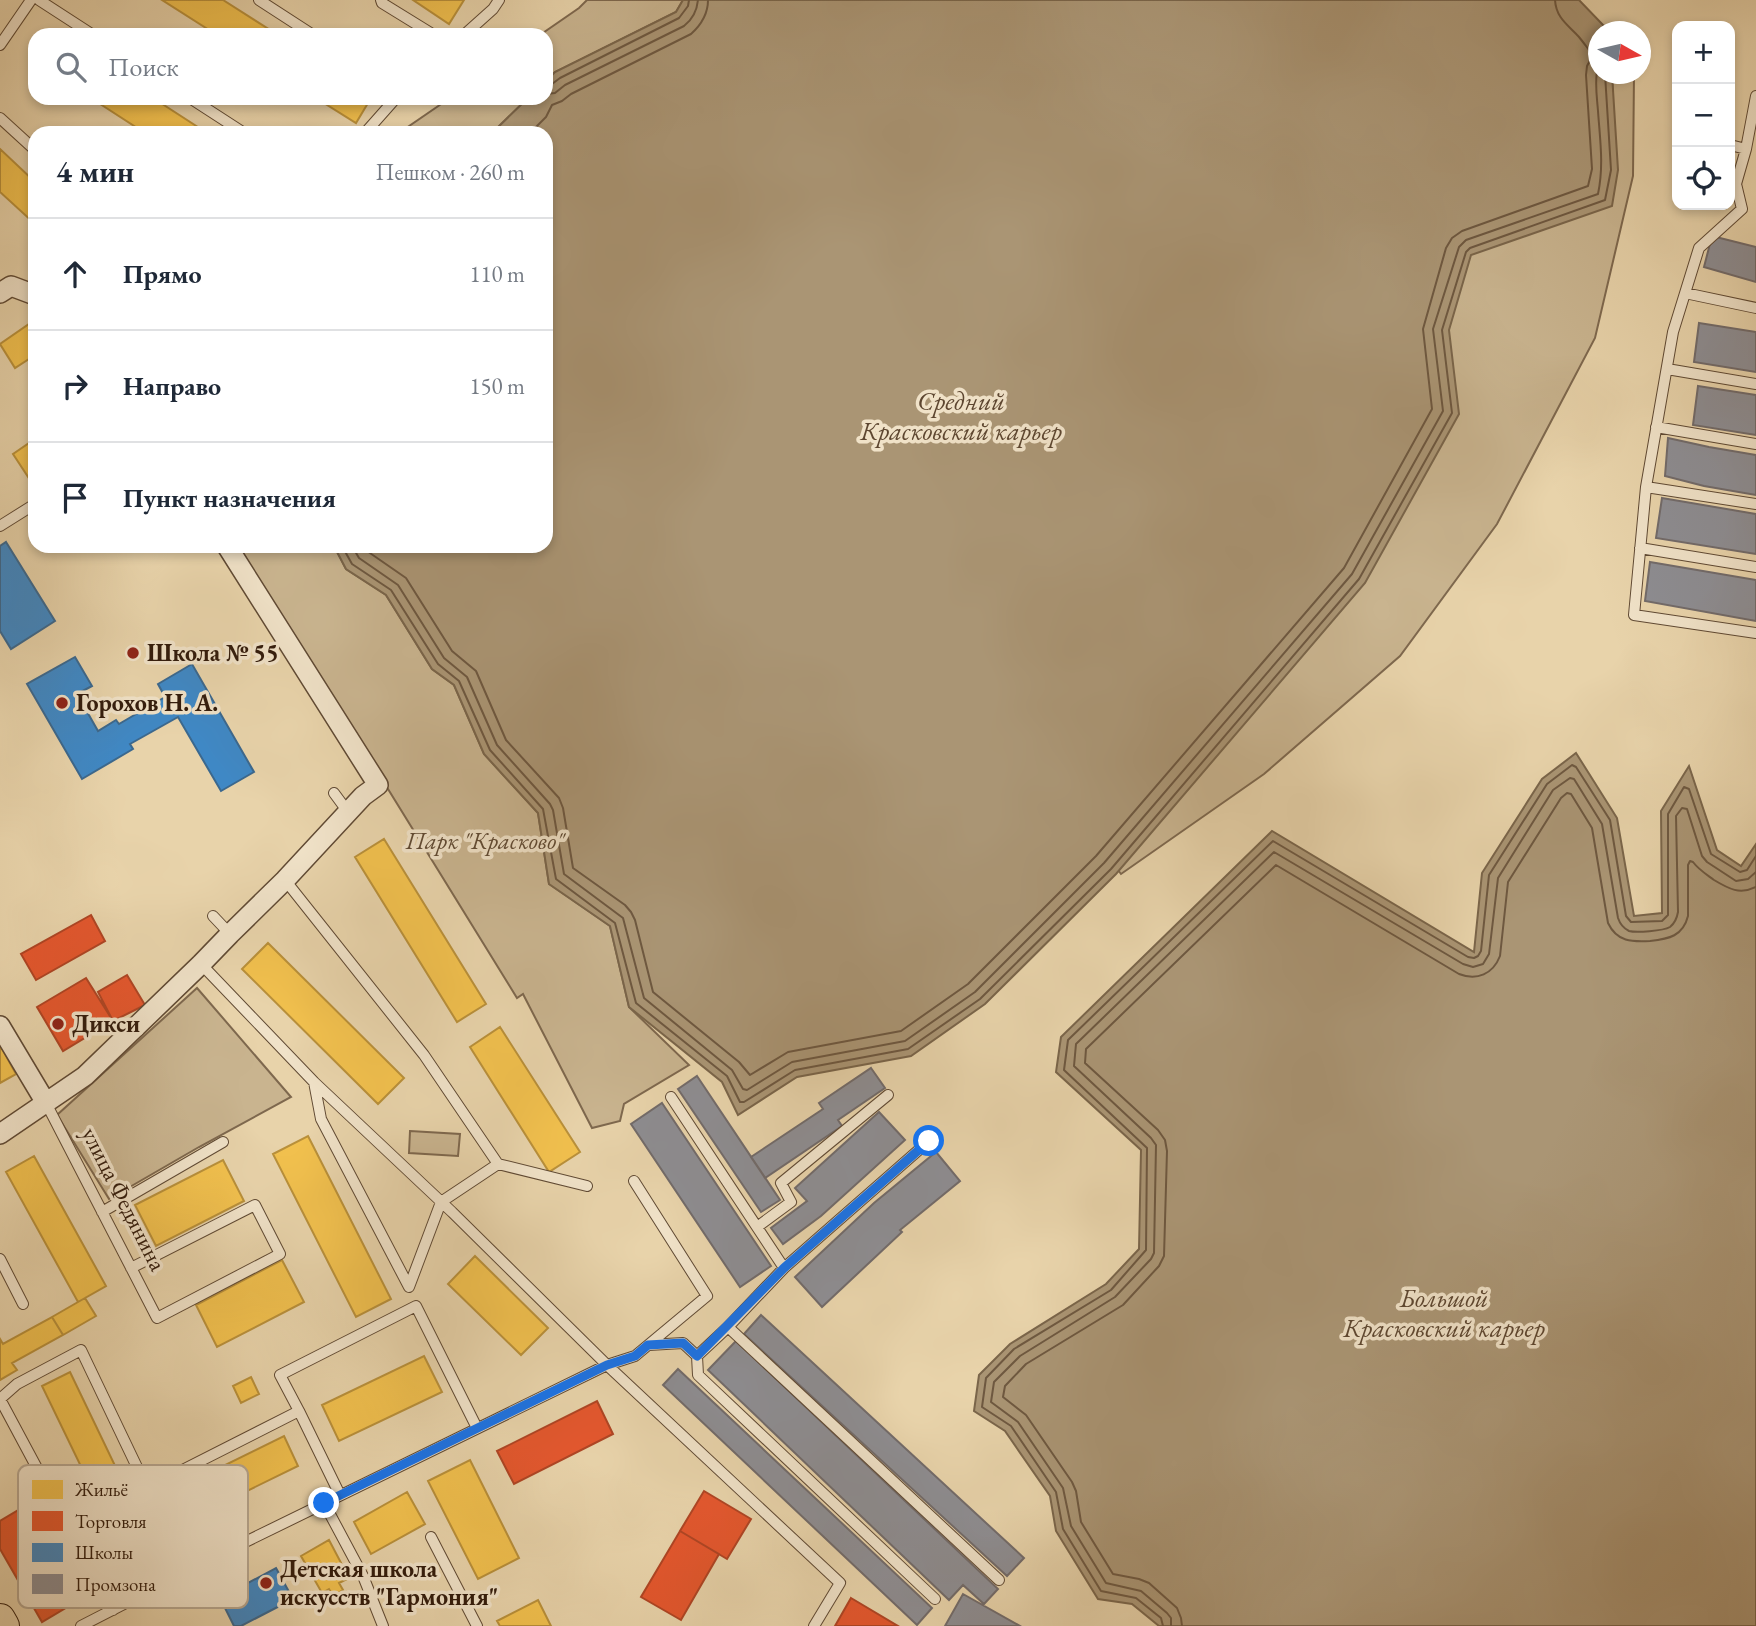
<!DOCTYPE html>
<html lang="ru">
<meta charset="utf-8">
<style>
body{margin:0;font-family:"EB Garamond",serif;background:#f2f2f3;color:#1f2937}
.controls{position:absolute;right:21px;top:21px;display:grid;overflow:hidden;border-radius:14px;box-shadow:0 4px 10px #0003}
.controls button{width:63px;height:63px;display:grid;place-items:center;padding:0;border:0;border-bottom:2px solid #e0e1e3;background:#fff;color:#1f2937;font:35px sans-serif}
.compass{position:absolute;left:1588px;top:21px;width:63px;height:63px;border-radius:50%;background:#fff;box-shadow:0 4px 10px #0003;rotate:98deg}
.stop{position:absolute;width:21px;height:21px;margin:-16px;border:5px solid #1a73e8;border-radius:50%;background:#fff}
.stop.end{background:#1a73e8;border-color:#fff;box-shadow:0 2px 7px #0008}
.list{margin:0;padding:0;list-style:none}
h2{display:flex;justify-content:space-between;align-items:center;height:91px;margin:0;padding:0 28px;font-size:30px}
h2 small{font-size:23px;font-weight:400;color:#747a83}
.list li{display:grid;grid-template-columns:46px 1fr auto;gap:21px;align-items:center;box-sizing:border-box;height:112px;padding:0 28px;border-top:2px solid #e0e1e3}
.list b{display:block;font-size:26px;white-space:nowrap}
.list em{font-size:23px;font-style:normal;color:#747a83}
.icon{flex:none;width:38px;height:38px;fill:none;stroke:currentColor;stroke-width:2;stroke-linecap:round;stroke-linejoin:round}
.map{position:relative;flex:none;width:1756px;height:1626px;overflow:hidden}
.search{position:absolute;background:#fff;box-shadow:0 4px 10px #0003;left:28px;top:28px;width:525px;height:77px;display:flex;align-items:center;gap:18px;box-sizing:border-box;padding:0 24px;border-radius:21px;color:#747a83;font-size:26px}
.panel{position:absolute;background:#fff;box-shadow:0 4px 10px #0003;left:28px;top:126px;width:525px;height:427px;border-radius:21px}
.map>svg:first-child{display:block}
.green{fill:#c9b48f;stroke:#7e684e;stroke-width:2}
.water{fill:#aa9574;stroke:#7a654a;stroke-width:2}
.homes{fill:#f2c14e;stroke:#b9903a;stroke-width:2}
.shops{fill:#e4572e;stroke:#af4524;stroke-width:2}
.schools{fill:#3f88c5;stroke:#3b688e;stroke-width:2}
.industry{fill:#8d8d92;stroke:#726b6a;stroke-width:2}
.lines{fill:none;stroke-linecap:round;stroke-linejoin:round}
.shore{stroke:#6e5840;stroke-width:2}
.service-casing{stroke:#604a34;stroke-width:12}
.minor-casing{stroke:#604a34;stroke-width:22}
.primary-casing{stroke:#331c0c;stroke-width:32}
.service{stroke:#f0e2c8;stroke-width:10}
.minor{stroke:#f0e2c8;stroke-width:19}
.primary{stroke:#e8d3aa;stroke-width:30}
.route{stroke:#1a73e8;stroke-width:9}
.poi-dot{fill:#8f2418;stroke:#f0e2c8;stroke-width:2.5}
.labels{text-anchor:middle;stroke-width:7;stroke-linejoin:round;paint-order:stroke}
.poi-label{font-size:24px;font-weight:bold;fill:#331c0c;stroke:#f0e2c8;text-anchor:start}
.park-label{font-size:24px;font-style:italic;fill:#604a33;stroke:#f0e2c8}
.street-label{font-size:24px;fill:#331c0c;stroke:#f0e2c8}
.water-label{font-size:26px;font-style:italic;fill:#5d4630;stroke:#f0e2c8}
.key{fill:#f0e2c8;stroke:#b7a790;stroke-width:2}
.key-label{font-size:19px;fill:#331c0c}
</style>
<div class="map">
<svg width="1756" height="1626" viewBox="0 0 1756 1626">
<rect width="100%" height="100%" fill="#e8d3aa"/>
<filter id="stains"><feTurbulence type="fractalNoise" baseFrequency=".00286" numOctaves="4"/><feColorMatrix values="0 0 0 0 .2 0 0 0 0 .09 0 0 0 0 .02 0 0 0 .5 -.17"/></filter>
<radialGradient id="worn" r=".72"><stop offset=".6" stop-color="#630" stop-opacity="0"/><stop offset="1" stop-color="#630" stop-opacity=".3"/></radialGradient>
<path class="green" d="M587,0H683L676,12L555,72L546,81V35H540L579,8Z
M1612,74H1634L1633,176L1595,338L1497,524L1400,656L1264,774L1121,874L1115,866L1444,330L1461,254L1613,102Z
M450,98H528L492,133H399Z
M238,546H334L346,569L386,595L432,669L454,685L484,754L538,813L549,884L610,926L629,1007L689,1065L624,1104L620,1121L592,1128L523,994L517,998Z
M197,988L291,1097L199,1147L109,1199L57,1115Z
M410,1131L460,1134L458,1156L409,1153Z"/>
<path class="water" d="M683,0H1579L1605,27L1606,31L1598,32V74H1612L1618,170L1612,206L1471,255L1449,330L1459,414L1365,583L1116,874L985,1004L911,1056L797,1077L738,1115L722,1082L629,1007L610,926L549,884L538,813L484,754L454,685L432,669L386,595L346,569L334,546H546V133H492L528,98H546V81L555,72L676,12Z
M1576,753L1617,818L1634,916L1662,913L1661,811L1689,766L1717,850L1741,866L1756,844V1626H1159L1132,1604L1098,1599L1056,1531L1050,1496L1005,1431L974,1411L979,1375L1010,1344L1106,1284L1139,1249L1141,1150L1056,1072L1061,1037L1272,831L1474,952L1482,873L1542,779Z"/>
<path class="homes" d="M162,0H223L278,35H217Z
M413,0H464L449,24Z
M91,98H153L207,133H145Z
M316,98H371L356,123Z
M0,149L35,182V224L0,192Z
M29,324L35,333V355L15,368L0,344Z
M35,439V486H34L13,454Z
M384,839L486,1004L457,1022L355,857Z
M268,943L404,1078L378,1104L242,969Z
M500,1027L580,1152L549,1172L470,1047Z
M0,1045L16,1074L0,1083Z
M308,1136L391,1299L356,1317L273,1154Z
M34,1156L106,1286L78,1302L6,1172Z
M223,1160L244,1201L156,1246L135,1205Z
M475,1256L548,1328L521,1355L448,1284Z
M282,1260L304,1302L217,1347L196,1305Z
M85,1298L96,1316L63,1335L52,1317Z
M52,1317L63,1335L12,1363L17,1370L0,1380V1339L3,1344Z
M424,1356L442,1392L339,1441L322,1405Z
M70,1372L131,1499L103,1512L42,1386Z
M251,1377L259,1394L241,1403L233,1386Z
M284,1436L298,1466L167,1530L174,1544L156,1553L154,1550L104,1574L89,1543L156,1509L152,1501Z
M470,1460L519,1558L478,1579L428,1481Z
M407,1492L425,1524L371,1554L354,1522Z
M329,1540L349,1578L339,1583L343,1590L333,1596L329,1589L322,1593L301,1556Z
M538,1600L551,1626H500L497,1621Z"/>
<path class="shops" d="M91,915L105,941L36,980L21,954Z
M127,975L145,1005L113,1021L98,992Z
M86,978L113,1021L63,1051L37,1007Z
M597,1401L613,1434L514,1484L497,1451Z
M704,1491L751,1519L727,1559L680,1531Z
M37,1499L91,1593L42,1622L0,1549V1521Z
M680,1531L719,1554L681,1620L641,1597Z
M851,1598L898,1626H835Z"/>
<path class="schools" d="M6,542L55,621L11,649L0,631V546Z
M75,657L92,686L77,694L98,731L116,720L119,724L165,697L158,684L192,664L254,772L221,791L178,717L130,744L133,749L82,779L27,684Z
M276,1568L293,1599L241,1626H234L220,1598Z"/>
<path class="industry" d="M1712,236L1756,247V282L1704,267Z
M1699,323L1756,332V372L1694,362Z
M1698,386L1756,395V435L1693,425Z
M1668,438L1709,447L1756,455V495L1704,486L1665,476Z
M1662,498L1756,514V554L1656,538Z
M1650,562L1756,580V621L1645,601Z
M871,1068L885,1088L838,1120L842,1126L765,1178L751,1157L823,1109L819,1103Z
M697,1076L780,1200L761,1212L678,1089Z
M662,1103L771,1266L740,1287L631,1124Z
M879,1112L905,1140L821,1216L783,1244L771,1228L807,1201L795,1188Z
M936,1152L960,1181L900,1230L902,1232L822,1307L795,1277L874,1203Z
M761,1315L1024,1558L1007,1576L744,1334Z
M736,1341L998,1589L984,1604L963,1585L949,1600L708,1370Z
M678,1369L932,1608L917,1625L663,1385Z
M963,1594L1020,1626H945Z"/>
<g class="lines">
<path class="shore" d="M546,85L552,84L560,78L679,18L688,6L689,0
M546,94L555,93L565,85L684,26C692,20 697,10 698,0
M530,133L546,117L552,105L562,101L571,94L691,34C701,25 708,13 708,0
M342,546L352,564L391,590L438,664L459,681L490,750L543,809L556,879L615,923L636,1003L727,1076L740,1102H744L795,1070L908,1049L980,999L1111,869L1359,579L1452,413L1442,330L1466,252L1470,248L1605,200L1611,170L1605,74
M352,546L359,558L398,585L444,658L467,677L497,745L550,804L553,810L564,874L623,918L644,998L732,1070L743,1089L747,1090L792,1062L905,1041L975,992L1104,863L1352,574L1443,411L1433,329L1459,247L1466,240L1598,194C1604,165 1600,140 1598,111C1597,97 1594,80 1598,67
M364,546L367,551L406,578L452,651L476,671L506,740L559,798L563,808L573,868L625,905L631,912L635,920L653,992L739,1062L750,1075L788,1052L901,1031L968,984L1096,856L1344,568L1432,409L1423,329L1446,248L1452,238L1462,231L1588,186L1592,169L1586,75L1587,66L1593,55C1588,49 1584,43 1579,37C1568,25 1556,18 1555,0
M1163,1626L1161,1618L1136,1598L1101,1591L1063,1529L1056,1492L1011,1426L982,1407L986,1378L1014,1349L1111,1290L1146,1250L1147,1148L1064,1070L1068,1040L1273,841L1468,957L1474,958L1478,956L1481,951L1489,875L1547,784L1572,765L1576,767L1610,820L1626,916L1631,922L1662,921L1668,915V814L1684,787L1689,789L1711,854L1740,872L1747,870L1756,856
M1171,1626V1618L1167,1613L1141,1591L1106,1583L1071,1526L1063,1488L1018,1422L991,1402L994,1382L1020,1356L1115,1297L1151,1259L1154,1253L1156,1145L1151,1138L1074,1066L1076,1044L1274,852L1463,964L1473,967L1483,964L1489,954L1498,878L1553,790L1570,778L1574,779L1602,824L1618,918C1620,924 1623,928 1629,931C1636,933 1663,931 1670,927C1675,923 1677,918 1678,912L1676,816L1682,808L1687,809L1702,856L1707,862L1736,881L1748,879L1756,872
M1182,1626L1181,1618L1177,1608L1149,1583L1139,1579L1113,1574L1081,1522L1076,1491L1072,1482L1026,1415L1003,1397L1005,1386L1026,1364L1123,1305L1159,1266L1164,1256L1167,1151L1165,1140L1158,1130L1085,1063L1086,1049L1276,865L1459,974C1477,981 1493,974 1500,956L1508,882L1561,798L1567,793L1571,794L1592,828L1608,923C1617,942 1632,942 1650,941C1669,939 1683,936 1688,916V865L1690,861L1693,862C1699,870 1706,874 1714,880C1729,889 1740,895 1756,887"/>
<defs>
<path id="service" d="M39,0L93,35
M259,0L313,35
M381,0L382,3L434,35
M464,35L493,9L499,0
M0,45L31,0
M1756,96L1746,149L1736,184L1742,209L1699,248L1673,332L1646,487L1634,615L1756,633
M190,98L244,133
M0,118L35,150
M365,133L396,98
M1730,145L1746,149
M1685,293L1756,308
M1667,369L1756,384
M1656,427L1756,444
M1646,487L1756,504
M0,526L35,504
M1640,548L1756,567
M334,793L348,812
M285,880L424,1055L498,1164L441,1202L409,1287L321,1119L314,1082
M213,916L230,934
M201,964L314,1082L452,1212L607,1365L840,1583L814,1626
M671,1097L784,1268
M46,1103L157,1318L280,1254L255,1205L131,1268
M498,1164L587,1186
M102,1212L223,1142
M757,1227L791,1202L781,1183L888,1095
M0,1259L23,1304
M728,1327L784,1268L929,1141
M649,1345L683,1343L697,1356L698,1375L935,1599
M697,1356L728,1327L999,1580
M299,1411L280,1375L416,1306L477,1428
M324,1503L363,1576L383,1626
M431,1537L477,1626
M113,1610L0,1399L17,1384L81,1350L147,1488L299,1411L340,1495
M81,1626L237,1546L607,1365L635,1356L707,1296L634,1181"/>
<path id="minor" d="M0,293L11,286L35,295
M0,1026L46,1103
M0,1134L85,1076L201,964L230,934L285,880L363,796L378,785L227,546"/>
<path id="primary" d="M0,1619L4,1626"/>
</defs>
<use href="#service" class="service-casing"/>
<use href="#minor" class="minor-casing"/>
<use href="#primary" class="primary-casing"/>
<use href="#service" class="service"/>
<use href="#minor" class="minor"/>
<use href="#primary" class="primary"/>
</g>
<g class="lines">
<path class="route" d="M324,1503L607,1365L635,1356L648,1345L683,1343L697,1356L784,1268L929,1141"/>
</g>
<g class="poi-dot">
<circle cx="133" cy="653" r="7"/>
<circle cx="62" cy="703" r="7"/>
<circle cx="58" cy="1024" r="7"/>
<circle cx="266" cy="1583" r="7"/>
</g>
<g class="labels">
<g class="poi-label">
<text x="147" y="661">Школа № 55</text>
<text x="76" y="711">Горохов Н. А.</text>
<text x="72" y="1032">Дикси</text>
<text x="280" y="1577">Детская школа<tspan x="280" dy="28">искусств "Гармония"</tspan></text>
</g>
<g class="park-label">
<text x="485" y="849">Парк "Красково"</text>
</g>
<g class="street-label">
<text transform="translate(124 1199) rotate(63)" y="8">улица Федянина</text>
</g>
<g class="water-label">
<text x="961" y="410">Средний<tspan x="961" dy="30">Красковский карьер</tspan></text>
<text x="1444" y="1307">Большой<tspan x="1444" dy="30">Красковский карьер</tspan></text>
</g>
</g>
<rect x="18" y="1465" width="230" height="143" rx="10" class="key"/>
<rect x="32" y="1480" width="31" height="19" fill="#f2c14e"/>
<rect x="32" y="1511" width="31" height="20" fill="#e4572e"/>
<rect x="32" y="1543" width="31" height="19" fill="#3f88c5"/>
<rect x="32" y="1574" width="31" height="20" fill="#8d8d92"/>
<g class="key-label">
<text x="75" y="1496">Жильё</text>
<text x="75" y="1528">Торговля</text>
<text x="75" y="1559">Школы</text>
<text x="75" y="1591">Промзона</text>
</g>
<rect width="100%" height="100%" filter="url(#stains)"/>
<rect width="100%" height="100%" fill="url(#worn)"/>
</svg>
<div class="controls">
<button>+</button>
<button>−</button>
<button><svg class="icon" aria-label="locate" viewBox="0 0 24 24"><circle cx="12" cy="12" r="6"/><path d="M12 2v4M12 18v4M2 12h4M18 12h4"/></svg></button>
</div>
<svg class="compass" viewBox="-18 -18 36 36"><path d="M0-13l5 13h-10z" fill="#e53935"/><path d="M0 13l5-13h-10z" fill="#747a83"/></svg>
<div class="stop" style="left:929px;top:1141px"></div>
<div class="stop end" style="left:324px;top:1503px"></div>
<div class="search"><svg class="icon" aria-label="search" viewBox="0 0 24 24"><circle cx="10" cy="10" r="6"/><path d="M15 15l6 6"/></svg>Поиск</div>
<section class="panel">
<h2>4 мин<small>Пешком · 260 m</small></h2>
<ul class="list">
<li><svg class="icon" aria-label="ahead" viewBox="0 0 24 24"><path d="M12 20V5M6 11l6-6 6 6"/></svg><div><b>Прямо</b></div><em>110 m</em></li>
<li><svg class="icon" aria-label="right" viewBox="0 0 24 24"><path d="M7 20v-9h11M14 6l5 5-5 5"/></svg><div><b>Направо</b></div><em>150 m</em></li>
<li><svg class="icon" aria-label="arrive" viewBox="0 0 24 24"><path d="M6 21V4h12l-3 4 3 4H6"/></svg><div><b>Пункт назначения</b></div></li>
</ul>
</section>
</div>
